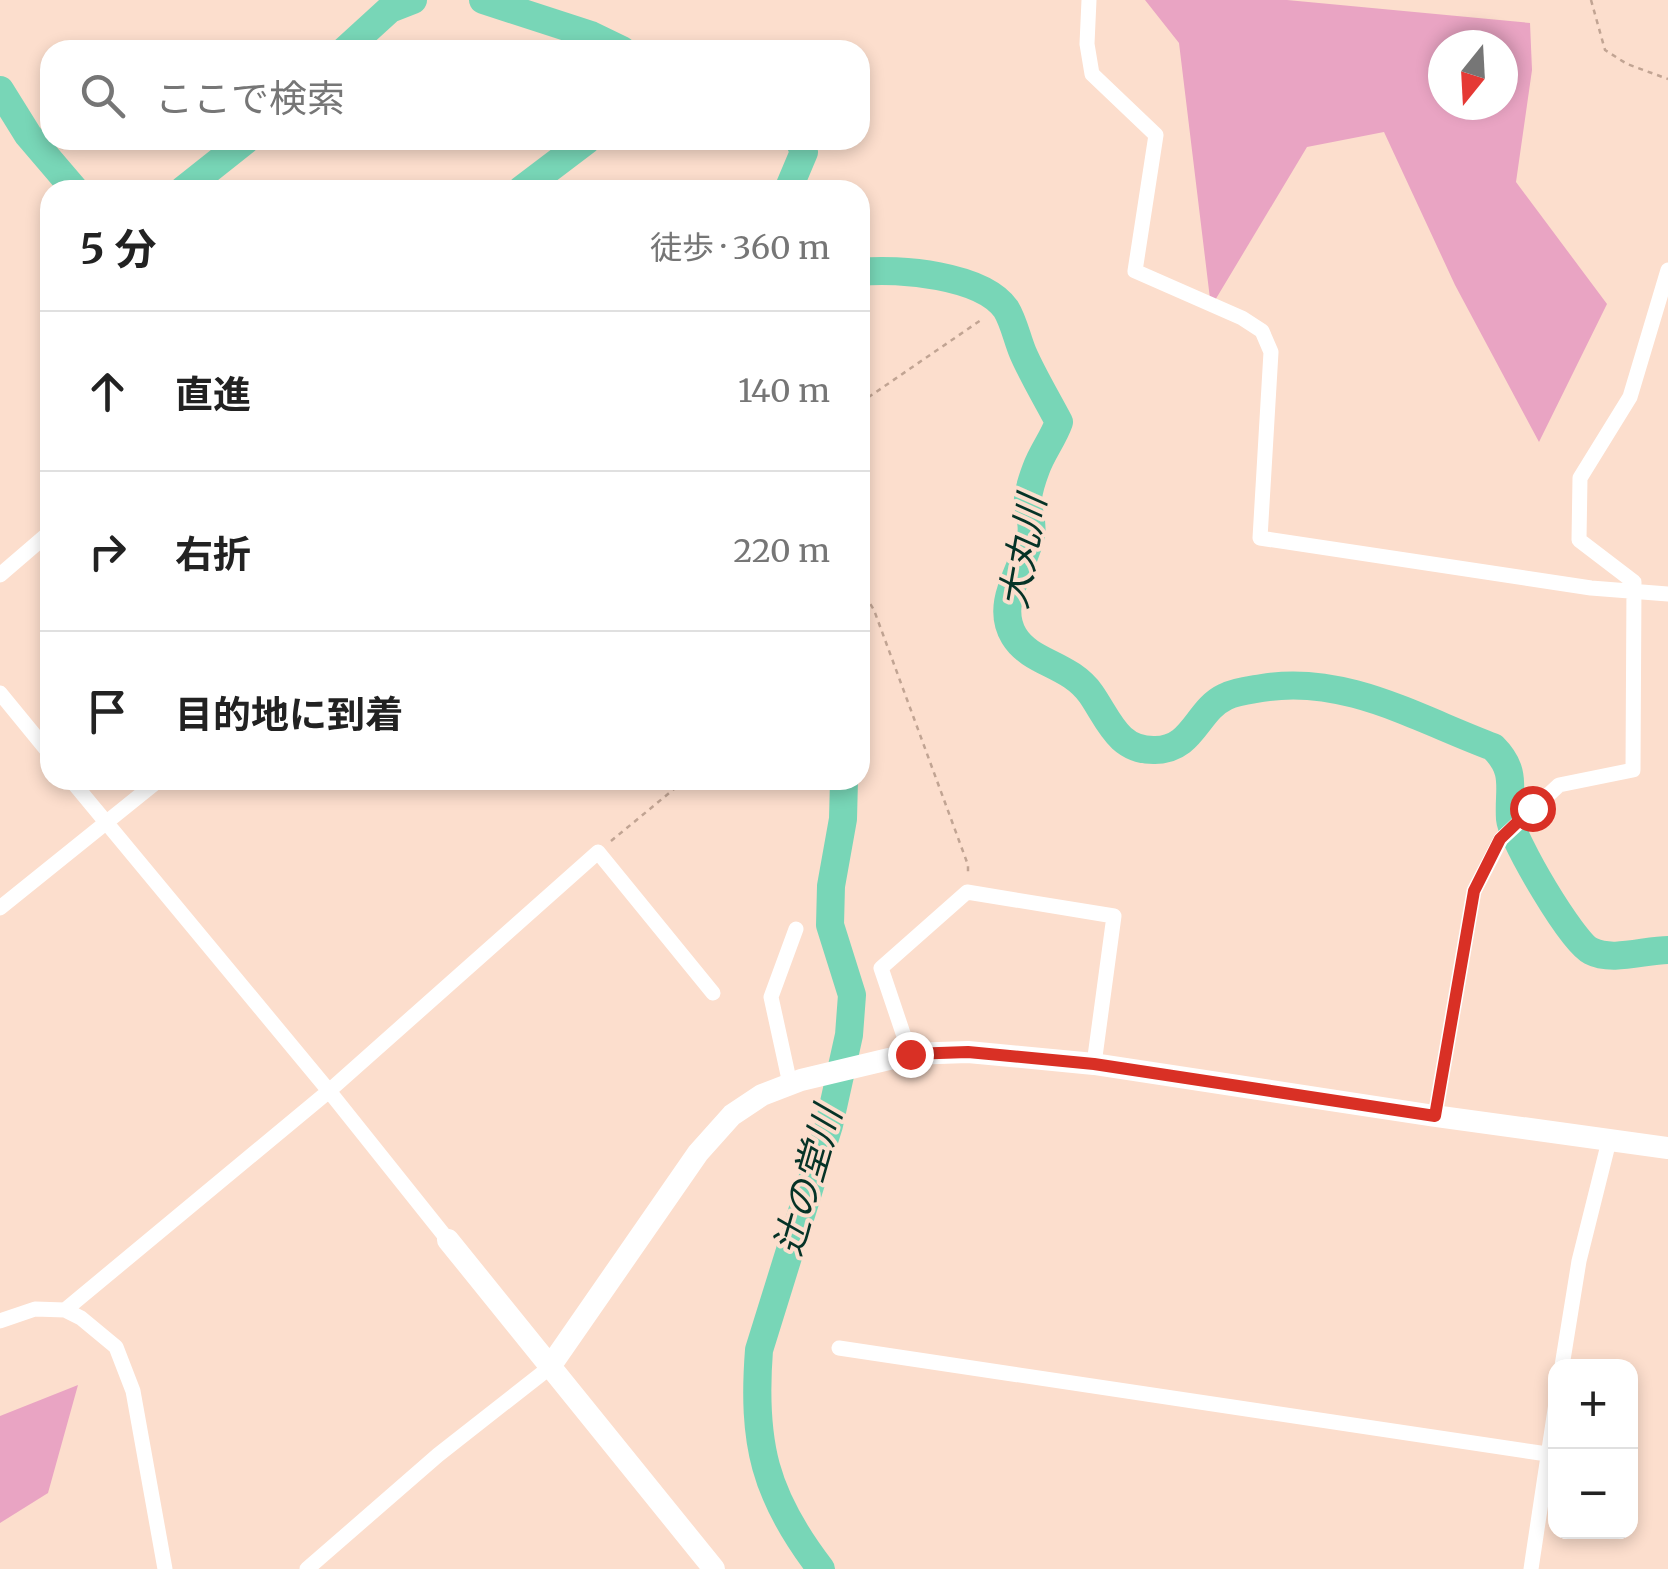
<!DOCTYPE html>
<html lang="ja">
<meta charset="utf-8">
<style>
body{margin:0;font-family:Merriweather,"Noto Sans JP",serif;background:#f6f6f6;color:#222}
.controls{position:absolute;right:30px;bottom:30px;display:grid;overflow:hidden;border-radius:20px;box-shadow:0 5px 15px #0003}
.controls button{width:90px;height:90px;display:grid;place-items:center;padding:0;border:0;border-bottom:2px solid #e0e0e0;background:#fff;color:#222;font:50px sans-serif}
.compass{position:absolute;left:1428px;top:30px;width:90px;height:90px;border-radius:50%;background:#fff;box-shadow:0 5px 15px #0003;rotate:198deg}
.stop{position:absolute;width:30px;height:30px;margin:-22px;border:8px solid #d93025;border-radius:50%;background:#fff}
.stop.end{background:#d93025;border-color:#fff;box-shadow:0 2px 10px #0008}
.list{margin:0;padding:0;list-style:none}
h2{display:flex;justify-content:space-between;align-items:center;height:130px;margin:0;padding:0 40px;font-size:42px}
h2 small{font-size:32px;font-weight:400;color:#767676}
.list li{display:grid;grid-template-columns:65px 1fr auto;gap:30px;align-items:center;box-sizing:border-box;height:160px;padding:0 40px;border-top:2px solid #e0e0e0}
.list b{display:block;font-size:38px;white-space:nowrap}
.list em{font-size:32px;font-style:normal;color:#767676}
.icon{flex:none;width:55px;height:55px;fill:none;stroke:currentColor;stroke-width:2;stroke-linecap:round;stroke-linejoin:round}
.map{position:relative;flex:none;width:1668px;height:1569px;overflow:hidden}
.search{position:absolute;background:#fff;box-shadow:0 5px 15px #0003;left:40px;top:40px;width:830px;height:110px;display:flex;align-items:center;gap:25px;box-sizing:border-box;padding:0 35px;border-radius:30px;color:#767676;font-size:38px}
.panel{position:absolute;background:#fff;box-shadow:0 5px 15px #0003;left:40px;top:180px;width:830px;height:610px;border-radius:30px}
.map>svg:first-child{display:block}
.green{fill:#e9a4c3;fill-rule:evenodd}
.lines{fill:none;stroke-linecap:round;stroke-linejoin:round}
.river{stroke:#78d6b7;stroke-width:28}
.path{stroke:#c1a493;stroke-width:2.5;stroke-dasharray:5 5;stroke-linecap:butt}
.street{stroke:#fff;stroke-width:15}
.secondary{stroke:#fff;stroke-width:22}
.route{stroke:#d93025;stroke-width:12}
.labels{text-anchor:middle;stroke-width:8;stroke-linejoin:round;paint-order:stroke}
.water-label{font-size:38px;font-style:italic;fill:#053327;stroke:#fcdecd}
</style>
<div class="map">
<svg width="1668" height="1569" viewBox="0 0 1668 1569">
<rect width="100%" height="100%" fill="#fcdecd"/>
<path class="green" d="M1145,0H1287L1530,23L1532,70L1516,182L1607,304L1539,442L1455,285L1384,132L1307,147L1211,307L1179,43ZM1443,45H1503V105H1443Z
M78,1385L48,1493L0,1523V1416Z"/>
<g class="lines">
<path class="river" d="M483,0L591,35L622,50
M345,50L390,9L413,0
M0,90L28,135L75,190
M183,190L246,140
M521,190L587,140
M788,190L804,152L799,140
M860,272C899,268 982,275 1006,309C1014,322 1017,339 1023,353C1033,376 1047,399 1059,422C1053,439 1042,452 1036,469C1033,477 1029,489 1028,498C1027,510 1034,523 1031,535C1024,568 994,603 1014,636C1031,664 1069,663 1091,694C1109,720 1118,751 1155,750C1193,750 1197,710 1225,697C1236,691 1250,690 1262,688C1344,674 1418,719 1493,747C1518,772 1508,788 1510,819C1512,840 1572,942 1591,951C1612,962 1645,950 1668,950
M821,1569C764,1495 752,1442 759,1350L829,1125L849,1035L852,995L830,925L831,886L843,819L844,780"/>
<path class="path" d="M1591,0L1605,50L1627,64L1668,79
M860,403L981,320
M860,587L874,610L968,865V876
M611,841L685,780"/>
<path class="street" d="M1089,0L1087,44L1092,74L1156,135L1135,271L1242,318L1262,331L1271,352L1260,538L1591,588L1668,594
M0,575L50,532
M0,693L50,754
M71,780L329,1091L448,1240
M0,908L159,780
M910,1054L881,968L967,892L1114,916L1094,1064
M790,1084L771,997L796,929
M1435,1116L1474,891L1501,839L1559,785L1633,770L1634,582L1579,540L1580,478L1630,397L1668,270
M65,1310L329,1091L598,852L713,993
M0,1321L35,1309L65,1310L81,1318L116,1347L133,1391L165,1569
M839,1348L1547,1454
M1562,1366L1579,1261L1609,1141
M307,1569L438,1455L549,1368
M1531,1569L1556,1403"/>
<path class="secondary" d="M448,1240L714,1569
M549,1368L698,1153L732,1115L762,1095L801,1080L910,1054L968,1052L1094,1064L1435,1116L1668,1148"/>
</g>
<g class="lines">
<path class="route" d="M910,1054L968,1052L1094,1064L1435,1116L1474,891L1500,839L1532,808"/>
</g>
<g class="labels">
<g class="water-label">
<text transform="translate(1023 552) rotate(-80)" y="13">大丸川</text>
<text transform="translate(808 1181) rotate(-74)" y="13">辻の堂川</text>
</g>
</g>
</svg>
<div class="controls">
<button>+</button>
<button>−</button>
</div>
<svg class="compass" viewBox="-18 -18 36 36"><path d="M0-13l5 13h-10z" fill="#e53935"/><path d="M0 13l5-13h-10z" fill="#767676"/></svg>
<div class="stop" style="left:1532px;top:808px"></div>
<div class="stop end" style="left:910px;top:1054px"></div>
<div class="search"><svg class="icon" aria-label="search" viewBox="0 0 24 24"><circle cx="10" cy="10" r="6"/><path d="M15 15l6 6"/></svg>ここで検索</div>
<section class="panel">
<h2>5 分<small>徒歩 · 360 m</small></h2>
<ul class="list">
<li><svg class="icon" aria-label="ahead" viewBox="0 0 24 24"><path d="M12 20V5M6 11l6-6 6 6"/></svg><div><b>直進</b></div><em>140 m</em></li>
<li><svg class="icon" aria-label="right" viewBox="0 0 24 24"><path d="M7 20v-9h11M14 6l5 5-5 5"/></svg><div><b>右折</b></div><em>220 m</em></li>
<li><svg class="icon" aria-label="arrive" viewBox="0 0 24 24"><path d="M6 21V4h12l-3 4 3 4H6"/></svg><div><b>目的地に到着</b></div></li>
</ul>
</section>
</div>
